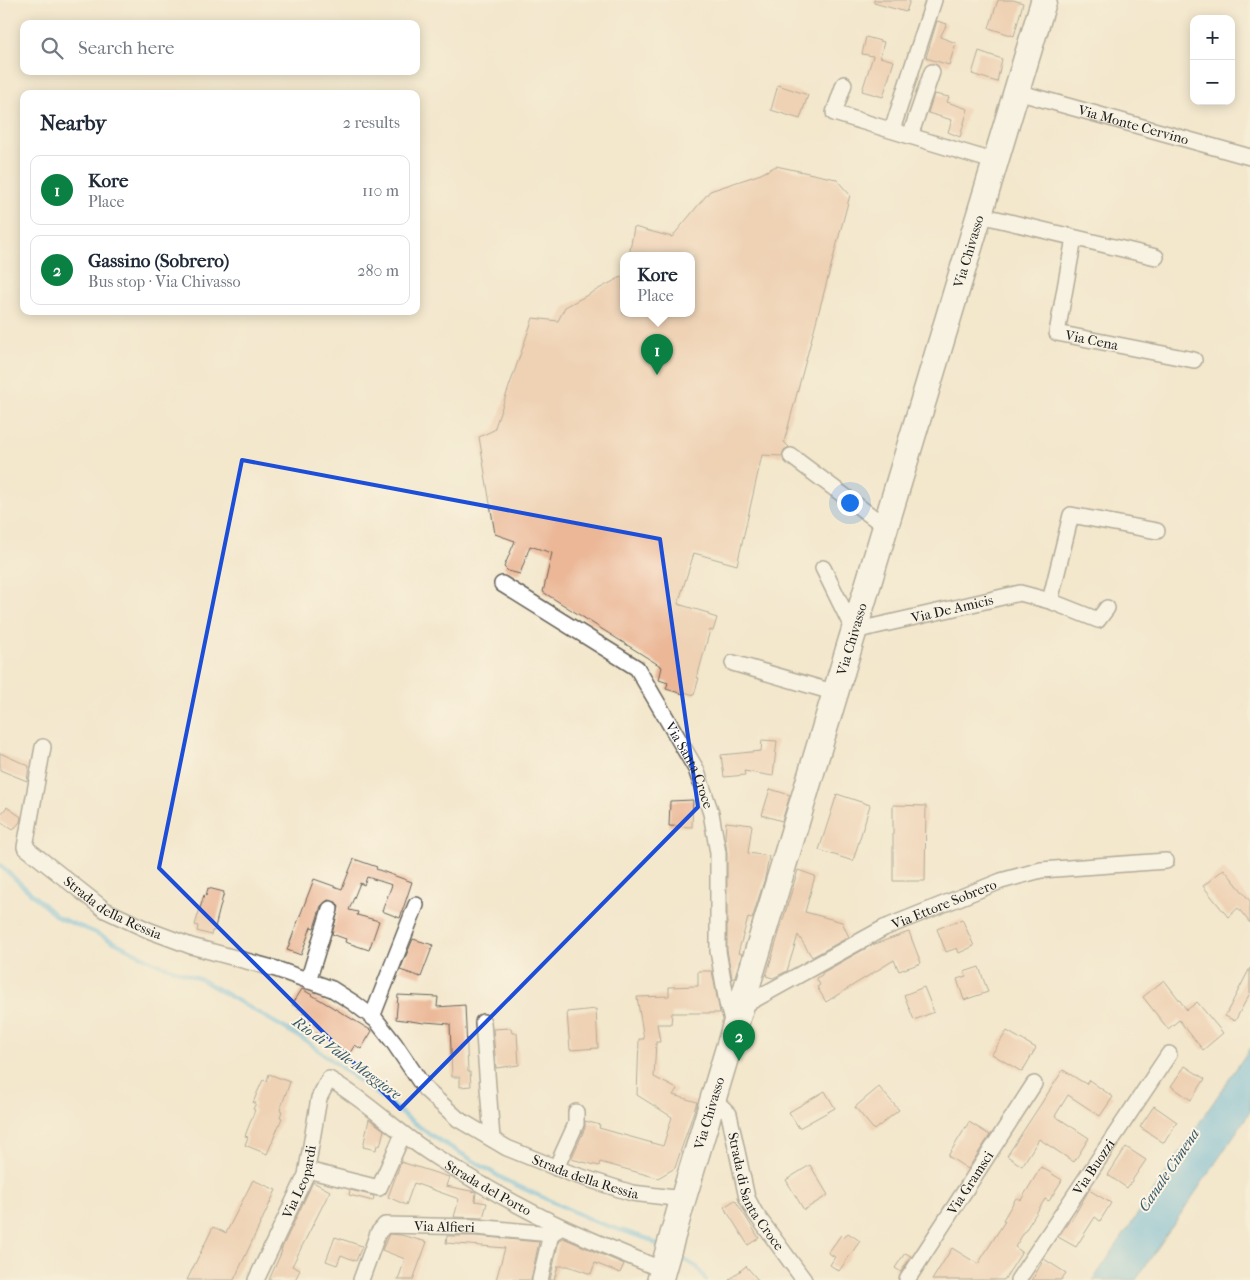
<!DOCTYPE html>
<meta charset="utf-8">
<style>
body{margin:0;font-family:"IM FELL French Canon",serif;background:#f6f6f7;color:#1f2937}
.controls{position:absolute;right:15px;top:15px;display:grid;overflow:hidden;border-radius:10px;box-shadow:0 2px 12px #0003}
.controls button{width:45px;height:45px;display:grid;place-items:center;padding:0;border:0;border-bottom:1px solid #e0e1e3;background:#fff;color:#1f2937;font:25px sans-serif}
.you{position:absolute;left:849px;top:502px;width:18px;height:18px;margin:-12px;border:4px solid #fff;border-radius:50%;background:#1a73e8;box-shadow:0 0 0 8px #1a73e833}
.badge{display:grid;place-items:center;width:32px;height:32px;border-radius:50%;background:#0b8043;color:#fff;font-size:16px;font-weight:700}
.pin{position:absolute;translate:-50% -41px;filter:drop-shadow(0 1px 2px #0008)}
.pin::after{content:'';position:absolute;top:26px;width:18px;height:15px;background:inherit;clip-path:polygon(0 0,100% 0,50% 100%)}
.popup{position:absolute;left:620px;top:252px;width:75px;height:65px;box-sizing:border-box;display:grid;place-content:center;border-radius:10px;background:#fff;filter:drop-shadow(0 1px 4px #0005);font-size:16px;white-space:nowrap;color:#747a83}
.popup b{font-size:19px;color:#1f2937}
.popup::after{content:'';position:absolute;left:50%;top:100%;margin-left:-10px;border:10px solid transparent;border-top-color:#fff}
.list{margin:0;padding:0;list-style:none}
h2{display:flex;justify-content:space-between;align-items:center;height:65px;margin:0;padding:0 20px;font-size:21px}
h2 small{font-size:16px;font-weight:400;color:#747a83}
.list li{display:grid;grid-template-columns:32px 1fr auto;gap:15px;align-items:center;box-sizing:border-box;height:70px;margin:0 10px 10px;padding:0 10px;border:1px solid #e0e1e3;border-radius:10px}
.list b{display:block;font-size:19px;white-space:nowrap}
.list p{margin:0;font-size:16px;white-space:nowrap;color:#747a83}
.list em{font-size:16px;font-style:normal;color:#747a83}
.icon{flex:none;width:28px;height:28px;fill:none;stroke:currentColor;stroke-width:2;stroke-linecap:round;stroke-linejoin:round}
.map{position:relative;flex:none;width:1250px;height:1280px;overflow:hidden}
.search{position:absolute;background:#fff;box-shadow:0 2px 12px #0003;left:20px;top:20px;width:400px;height:55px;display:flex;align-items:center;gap:12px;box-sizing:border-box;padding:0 18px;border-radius:10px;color:#747a83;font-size:19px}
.panel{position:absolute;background:#fff;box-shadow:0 2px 12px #0003;left:20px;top:90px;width:400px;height:225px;border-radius:10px}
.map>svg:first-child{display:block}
.water{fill:#62b7de;stroke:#3f6a7d}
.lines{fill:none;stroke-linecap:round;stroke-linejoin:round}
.stream{stroke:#62b7de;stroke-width:4.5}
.building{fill:#ebb797}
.street-casing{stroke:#67635a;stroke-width:18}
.primary-casing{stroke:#67635a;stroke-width:28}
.street{stroke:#fff;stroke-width:15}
.primary{stroke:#fff;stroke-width:25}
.marked{fill:none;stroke:#1d4ed8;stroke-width:4;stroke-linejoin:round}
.labels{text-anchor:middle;stroke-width:4;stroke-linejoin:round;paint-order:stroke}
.street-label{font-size:14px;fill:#1c1c1c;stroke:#fcf5e5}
.water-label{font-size:15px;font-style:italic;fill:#385a6a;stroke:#fcf5e5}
</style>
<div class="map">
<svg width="1250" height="1280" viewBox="0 0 1250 1280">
<rect width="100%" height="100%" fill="#fcf5e5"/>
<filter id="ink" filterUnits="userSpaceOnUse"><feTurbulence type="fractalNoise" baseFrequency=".02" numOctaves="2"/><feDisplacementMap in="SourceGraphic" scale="10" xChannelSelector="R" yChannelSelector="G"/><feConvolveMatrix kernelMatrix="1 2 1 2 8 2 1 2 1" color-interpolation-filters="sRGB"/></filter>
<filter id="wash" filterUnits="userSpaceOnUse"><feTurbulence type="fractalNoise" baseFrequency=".0096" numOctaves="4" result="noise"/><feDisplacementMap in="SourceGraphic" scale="20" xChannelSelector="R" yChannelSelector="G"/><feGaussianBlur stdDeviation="1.12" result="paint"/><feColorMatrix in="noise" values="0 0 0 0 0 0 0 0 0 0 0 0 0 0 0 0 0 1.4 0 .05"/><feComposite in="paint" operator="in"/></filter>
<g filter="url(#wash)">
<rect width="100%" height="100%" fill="#f3e7cc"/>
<path class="water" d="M1250,1048V1112L1136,1280H1093Z"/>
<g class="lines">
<path class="stream" d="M0,865L57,917L94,932L154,962L202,980L305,1040L429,1134L505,1180L596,1222L648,1239L661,1247
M675,1255L697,1267L706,1280"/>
</g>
<g id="blocks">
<path class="building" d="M874,0H910L906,12L874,3Z
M998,0H1013L1023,3L1014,36L989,28Z
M937,21L947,24L940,37L956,43L949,65L926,58Z
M866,37L884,42L880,57L894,61L883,97L862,91L873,56L862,54Z
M979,51L1002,59L997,82L972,74Z
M778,85L808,95L800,119L771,110Z
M934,94L949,97L947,102L968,109L960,137L948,132L952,120L928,113Z
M776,166L836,179L850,195L784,442L789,447L784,450L782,456L762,455L737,565L694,553L678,604L708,613V615L717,618L713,631L710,630L701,663L697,678H699L694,695L684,692L683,694L666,689L668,683L659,680L662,667L543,592L552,553L530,546L520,574L508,571L504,567L515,541L495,534L479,437L494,430L533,318L558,321L565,307L623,276V314H691V256H629L634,227L672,237L710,191L761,174Z
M762,740L777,741L773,776L744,771L745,775L724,777L721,755L761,751Z
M0,753L29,766L27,781L0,770Z
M770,789L790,795L782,821L762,815Z
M837,794L870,805L853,861L819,850Z
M693,800L692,827L669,826L670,801Z
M893,805L926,806L925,881H893Z
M7,807L21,817L20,822L13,830L0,821V815Z
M726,822L752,825L748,853L769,856L765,878L752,919L748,918L738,953L742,954L734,979L732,978L727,950V853L725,837Z
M354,859L377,867L376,869L412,882L400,918L382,911L392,885L367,877L364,885L360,883L349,910L358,912L357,915L379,921L369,950L345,942L346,939L332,934L339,907L336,902L328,900L321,906L314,928L311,927L301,955L287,950L314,879L342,889Z
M1224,869L1250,901V923L1238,908L1228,917L1203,886Z
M798,870L815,876L805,912L842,922L849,937L812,957L798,935L787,971L773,978L766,976Z
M208,888L224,892L214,931H212L211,935L197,931L198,926L195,925L204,895L206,896Z
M962,919L974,946L959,953L957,948L946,952L937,929Z
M909,932L921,963L899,971L894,960L826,1002L817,987L820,985L816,978L822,975V973L872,945Z
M413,939L433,945L421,977L400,970Z
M979,967L988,992L964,1000L957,979L966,976L964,972Z
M1250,968V993L1235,1021L1225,1016Z
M698,971H712L720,1013H672L671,1024H657L660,1042H656L654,1077L677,1089L673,1095L697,1102L675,1168L658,1178L600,1162L599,1166L571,1159L585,1128V1121L600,1125L599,1128L663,1146L672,1117L637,1095L639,1039H644L637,997L669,996V987L698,986Z
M1164,980L1187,1010L1197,1002L1223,1033L1203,1050L1179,1020L1168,1029L1143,997Z
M924,987L934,1012L914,1020L904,995Z
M302,989L372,1031L361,1049L355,1045L349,1054L299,1021L304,1012L292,1005Z
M398,995L438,997L437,1007L465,1005L468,1072H470L471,1086L460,1087V1077H452L450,1024L425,1022L424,1023L396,1019Z
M596,1009L598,1048L570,1050L567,1012Z
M511,1028L512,1033H517L519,1065L496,1068L493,1029Z
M1007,1031L1036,1048L1022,1072L992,1054Z
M1185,1066L1205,1079L1191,1100L1171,1086Z
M1063,1070L1086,1084L1089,1080L1113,1097L1100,1116L1068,1095L1055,1116L1089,1138L1074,1162L1039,1139L1022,1166L1007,1156Z
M269,1074L290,1082L280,1110L282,1111L280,1117L282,1118L267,1154L245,1145L248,1137L245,1136L255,1110L253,1109L256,1103H253L257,1093L263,1080L267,1081Z
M879,1087L899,1110L874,1130L855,1107Z
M825,1091L835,1108L799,1128L789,1112Z
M1154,1106L1177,1122L1164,1143L1140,1127Z
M369,1119L384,1130L380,1146L377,1145L376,1150L363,1147Z
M969,1122L990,1135L968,1169L948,1156Z
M1126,1147L1146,1160L1127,1188L1108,1175Z
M401,1162L449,1177L446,1186L476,1192L475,1201L487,1203L483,1218L454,1217L459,1199L414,1183L406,1205L388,1197Z
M810,1165L828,1195L804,1210L786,1180Z
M1041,1167L1062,1180L1049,1201L1045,1199L1015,1247L1022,1252L1004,1280H932L952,1248L978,1264L1005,1221L1003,1220L1016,1198L1021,1200Z
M253,1180L276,1190L234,1280H187L213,1227L226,1233Z
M313,1182L330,1191L292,1266L300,1270L295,1280H269L282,1251L281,1250Z
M350,1190L374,1196L373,1201L349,1195Z
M1089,1190L1111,1203L1100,1221L1095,1217L1076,1247L1058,1237L1070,1220L1071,1221Z
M735,1200L759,1238L748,1245L724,1207Z
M848,1233L860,1241L839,1271L830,1265L835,1257L828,1253L841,1235L844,1238Z
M389,1234L401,1235L427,1242L413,1280H398L405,1259L382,1250Z
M447,1236H475L539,1242L531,1280H496L505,1248L446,1243Z
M335,1237L362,1246L356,1261L341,1255L337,1265L326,1261Z
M563,1238L624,1264L620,1273L595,1263L591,1274L568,1266H558L554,1280H550L559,1240Z
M905,1253L911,1256L901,1272L895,1268Z
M1044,1259L1066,1273L1061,1280H1032Z
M746,1266L758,1280H729Z"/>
</g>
</g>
<g filter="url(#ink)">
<use href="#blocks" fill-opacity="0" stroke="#67635a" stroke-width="1"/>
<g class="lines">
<defs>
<g id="street">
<path d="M844,84L834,113L996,162"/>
<path id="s1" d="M1017,92L1250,157"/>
<path d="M892,130L934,0"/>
<path d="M910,136L932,72"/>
<path d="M980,215L1156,257"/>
<path id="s2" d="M1074,238L1057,333L1194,360"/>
<path d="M791,456L886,527"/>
<path id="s3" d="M823,568L854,631L1020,593L1050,601L1098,620L1107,608"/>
<path id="s4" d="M502,584L637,668L696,769L711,813L718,853V951L727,1003L734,1027"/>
<path d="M1050,601L1071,515L1157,531"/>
<path d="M733,663L836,693"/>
<path id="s5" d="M43,747L25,847L105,910L148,930L191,946L276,969L332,989L354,1003L376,1020L394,1043L425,1089L458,1119L507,1148L572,1174L632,1193L683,1199"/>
<path d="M308,981L330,909"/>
<path id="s6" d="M741,1007L884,928L1001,881L1041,870L1166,861"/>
<path d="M372,1017L416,905"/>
<path d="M483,1022L492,1139"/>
<path id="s7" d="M712,1102L722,1107L729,1114L747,1198L755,1213L804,1280"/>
<path d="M556,1168L576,1124V1112"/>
<path d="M307,1170L379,1188L403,1134"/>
<path id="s8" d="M256,1280L306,1175L319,1098L329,1079C368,1101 398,1134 436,1157C476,1182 519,1207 562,1227C595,1242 629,1256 663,1270"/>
<path id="s9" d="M361,1280L378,1233L385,1225L476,1227L551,1234L562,1227"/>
<path d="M540,1280L551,1234"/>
<path id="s10" d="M907,1280L1034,1084"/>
<path id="s11" d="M1018,1280L1169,1054"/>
</g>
<g id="primary">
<path id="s12" d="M660,1280L683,1199L1044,0"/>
</g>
</defs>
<use href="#street" class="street-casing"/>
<use href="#primary" class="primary-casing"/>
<use href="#street" class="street"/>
<use href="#primary" class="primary"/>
</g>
</g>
<path d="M0 0H1250V1280H0ZM242,460L660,539L698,807L400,1109L159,868Z" fill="#f3e7cc" fill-opacity=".55" fill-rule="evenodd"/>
<path class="marked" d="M242,460L660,539L698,807L400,1109L159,868Z"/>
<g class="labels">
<g class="street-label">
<text dy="5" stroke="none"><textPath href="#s1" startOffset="121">Via Monte Cervino</textPath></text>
<text dy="5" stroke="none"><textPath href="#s12" startOffset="1074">Via Chivasso</textPath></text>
<text dy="5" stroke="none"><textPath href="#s2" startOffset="132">Via Cena</textPath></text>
<text dy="5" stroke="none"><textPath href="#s3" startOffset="171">Via De Amicis</textPath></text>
<text dy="5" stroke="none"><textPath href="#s12" startOffset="669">Via Chivasso</textPath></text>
<text dy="5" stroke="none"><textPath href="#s4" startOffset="270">Via Santa Croce</textPath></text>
<text dy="5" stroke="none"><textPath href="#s6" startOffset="228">Via Ettore Sobrero</textPath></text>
<text dy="5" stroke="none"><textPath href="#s5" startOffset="209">Strada della Ressia</textPath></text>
<text dy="5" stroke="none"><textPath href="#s12" startOffset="174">Via Chivasso</textPath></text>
<text dy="5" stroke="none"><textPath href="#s11" startOffset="136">Via Buozzi</textPath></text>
<text dy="5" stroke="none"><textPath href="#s5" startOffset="768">Strada della Ressia</textPath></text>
<text dy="5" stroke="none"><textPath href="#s8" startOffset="108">Via Leopardi</textPath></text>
<text dy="5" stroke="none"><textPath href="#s10" startOffset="116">Via Gramsci</textPath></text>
<text dy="5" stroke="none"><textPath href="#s8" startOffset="409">Strada del Porto</textPath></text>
<text dy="5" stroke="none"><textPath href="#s7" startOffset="104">Strada di Santa Croce</textPath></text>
<text dy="5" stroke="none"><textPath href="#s9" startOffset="120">Via Alfieri</textPath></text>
</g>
<g class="water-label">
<text transform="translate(347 1058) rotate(36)" y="5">Rio di Valle Maggiore</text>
<text transform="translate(1169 1170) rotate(-56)" y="5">Canale Cimena</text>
</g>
</g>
</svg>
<div class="controls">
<button>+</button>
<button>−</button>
</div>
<div class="you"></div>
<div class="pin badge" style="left:657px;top:375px">1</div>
<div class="popup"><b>Kore</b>Place</div>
<div class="pin badge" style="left:739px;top:1061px">2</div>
<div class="search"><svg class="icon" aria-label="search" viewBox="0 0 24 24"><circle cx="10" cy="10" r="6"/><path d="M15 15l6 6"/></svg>Search here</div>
<section class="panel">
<h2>Nearby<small>2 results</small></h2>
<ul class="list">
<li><span class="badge">1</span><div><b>Kore</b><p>Place</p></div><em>110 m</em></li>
<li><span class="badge">2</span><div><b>Gassino (Sobrero)</b><p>Bus stop · Via Chivasso</p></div><em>280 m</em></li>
</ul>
</section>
</div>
